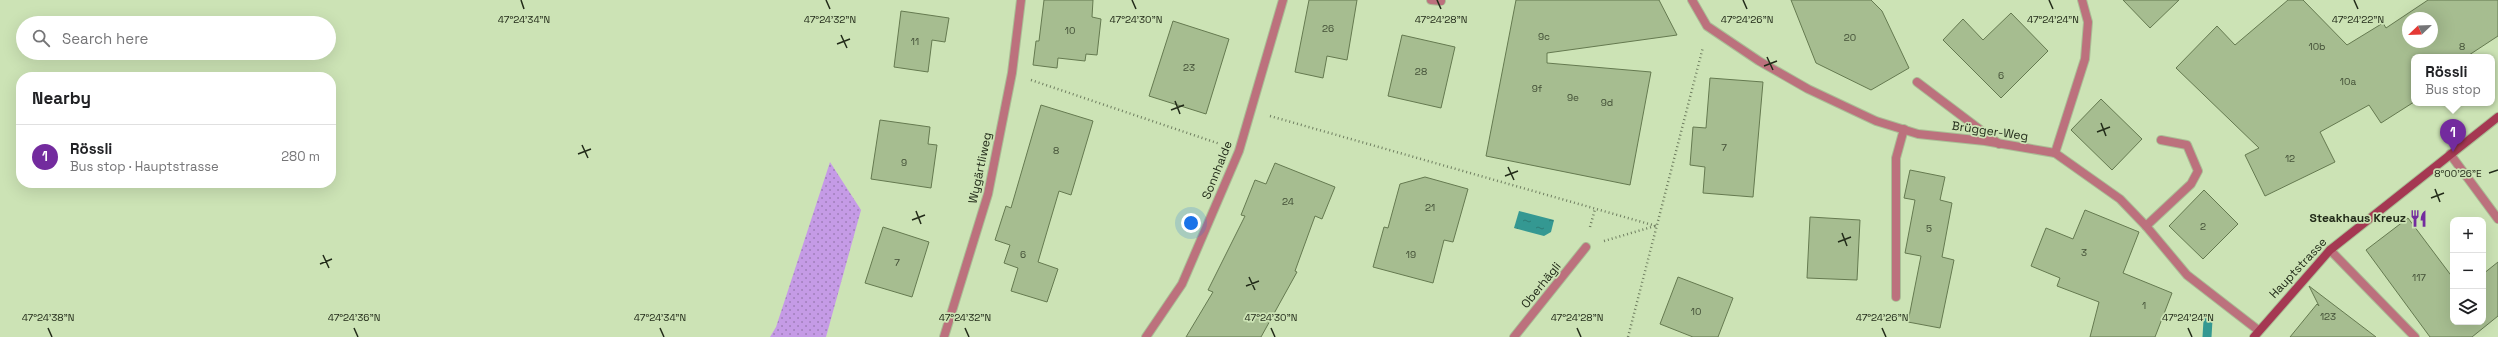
<!DOCTYPE html>
<meta charset="utf-8">
<style>
body{margin:0;font-family:"Space Grotesk",sans-serif;background:#f6f6f6;color:#202124}
.controls{position:absolute;right:12px;bottom:12px;display:grid;overflow:hidden;border-radius:8px;box-shadow:0 4px 16px #0002}
.controls button{width:36px;height:36px;display:grid;place-items:center;padding:0;border:0;border-bottom:1px solid #e0e0e0;background:#fff;color:#202124;font:20px sans-serif}
.compass{position:absolute;left:2402px;top:12px;width:36px;height:36px;border-radius:50%;background:#fff;box-shadow:0 4px 16px #0002;rotate:247deg}
.you{position:absolute;left:1191px;top:223px;width:14px;height:14px;margin:-10px;border:3px solid #fff;border-radius:50%;background:#1a73e8;box-shadow:0 0 0 6px #1a73e833}
.badge{display:grid;place-items:center;width:26px;height:26px;border-radius:50%;background:#732b9e;color:#fff;font-size:13px;font-weight:700}
.pin{position:absolute;translate:-50% -33px;filter:drop-shadow(0 1px 2px #0008)}
.pin::after{content:'';position:absolute;top:21px;width:14px;height:12px;background:inherit;clip-path:polygon(0 0,100% 0,50% 100%)}
.popup{position:absolute;left:2411px;top:54px;width:84px;height:52px;box-sizing:border-box;display:grid;place-content:center;border-radius:8px;background:#fff;filter:drop-shadow(0 1px 3px #0005);font-size:13px;white-space:nowrap;color:#757577}
.popup b{font-size:15px;color:#202124}
.popup::after{content:'';position:absolute;left:50%;top:100%;margin-left:-8px;border:8px solid transparent;border-top-color:#fff}
.list{margin:0;padding:0;list-style:none}
h2{display:flex;justify-content:space-between;align-items:center;height:52px;margin:0;padding:0 16px;font-size:17px}
h2 small{font-size:13px;font-weight:400;color:#757577}
.list li{display:grid;grid-template-columns:26px 1fr auto;gap:12px;align-items:center;box-sizing:border-box;height:64px;padding:0 16px;border-top:1px solid #e0e0e0}
.list b{display:block;font-size:15px;white-space:nowrap}
.list p{margin:0;font-size:13px;white-space:nowrap;color:#757577}
.list em{font-size:13px;font-style:normal;color:#757577}
.icon{flex:none;width:22px;height:22px;fill:none;stroke:currentColor;stroke-width:2;stroke-linecap:round;stroke-linejoin:round}
.map{position:relative;flex:none;width:2498px;height:337px;overflow:hidden}
.search{position:absolute;background:#fff;box-shadow:0 4px 16px #0002;left:16px;top:16px;width:320px;height:44px;display:flex;align-items:center;gap:10px;box-sizing:border-box;padding:0 14px;border-radius:22px;color:#757577;font-size:15px}
.panel{position:absolute;background:#fff;box-shadow:0 4px 16px #0002;left:16px;top:72px;width:320px;height:116px;border-radius:16px}
.map>svg:first-child{display:block}
.grass{fill:url(#grass-dots)}
.water{fill:url(#water-ripples)}
.lines{fill:none;stroke-linecap:round;stroke-linejoin:round}
.stream{stroke:#349892;stroke-width:9}
.building{fill:#a6bd90;stroke:#657a50;fill-rule:evenodd}
.service-casing{stroke:#aabe96;stroke-width:10}
.minor-casing{stroke:#aabe96;stroke-width:10}
.secondary-casing{stroke:#aabe96;stroke-width:10}
.path{stroke:#6f7e60;stroke-width:2.5;stroke-dasharray:1 3;stroke-linecap:butt}
.service{stroke:#bc717d;stroke-width:8}
.minor{stroke:#bc717d;stroke-width:8}
.secondary{stroke:#a53852;stroke-width:8}
.ticks{fill:none;stroke:#222b19;stroke-width:1.5}
.labels{text-anchor:middle;stroke-width:3.5;stroke-linejoin:round;paint-order:stroke}
.number-label{font-size:10px;fill:#435037}
.street-label{font-size:12px;fill:#222b19;stroke:#cce3b5}
.poi-label{font-size:12px;font-weight:bold;fill:#222b19;stroke:#cce3b5;text-anchor:end}
.ticks-label{font-size:10px;text-anchor:middle;fill:#222b19;stroke:#cce3b5;stroke-width:3.5;stroke-linejoin:round;paint-order:stroke}
</style>
<div class="map">
<svg width="2498" height="337" viewBox="0 0 2498 337">
<defs>
<pattern id="grass-dots" width="8" height="8" patternUnits="userSpaceOnUse"><rect width="8" height="8" fill="#c59be6"/><path d="M2 2h.1M6 6h.1" fill="none" stroke="#a07fba" stroke-width="1.8" stroke-linecap="round"/></pattern>
<pattern id="water-ripples" width="26" height="14" patternUnits="userSpaceOnUse"><rect width="26" height="14" fill="#349892"/><path d="M2 4q2-2 4 0t4 0M15 11q2-2 4 0t4 0" fill="none" stroke="#2c7c76"/></pattern>
</defs>
<rect width="100%" height="100%" fill="#cce3b5"/>
<path class="grass" d="M830,162L861,210L826,337H770L776,327Z"/>
<path class="water" d="M1519,211L1554,220L1551,232L1544,236L1514,228Z"/>
<g class="lines">
<path class="stream" d="M2207,337L2208,320"/>
</g>
<path class="building" d="M1044,0H1093L1092,17L1101,19L1097,55L1086,54L1085,61L1058,58L1057,68L1033,65L1036,41H1039Z
M1309,0H1357L1347,60L1327,56L1323,78L1295,72Z
M1516,0H1659L1677,35L1547,53V63L1651,72L1630,185L1486,156Z
M1791,0H1871L1882,11L1909,68L1871,90L1816,63Z
M2123,0H2179L2150,28Z
M2288,0H2303L2347,45L2383,23L2386,28L2428,0H2498V36L2466,57H2414V102L2381,123L2369,105L2320,132L2335,162L2265,196L2245,155L2259,148L2176,68L2217,26L2235,45ZM2408,18H2432V42H2408Z
M901,11L949,18L945,42L932,40L928,72L894,67Z
M2011,13L2048,51L2001,98L1943,40L1963,19L1983,40Z
M1173,21L1229,39L1206,114L1149,96Z
M1402,35L1455,47L1441,108L1388,96Z
M1710,78L1763,82L1753,197L1703,193L1705,167L1690,165L1693,127L1706,128Z
M2101,99L2142,139L2112,170L2071,130Z
M1041,105L1093,121L1071,195L1059,191L1038,262L1058,269L1047,302L1011,291L1018,268L1004,263L1010,245L995,240L1006,206L1011,208Z
M880,120L930,127L928,144L937,145L931,188L871,179Z
M1275,163L1335,187L1322,219L1315,216L1295,271L1297,272L1261,337H1186L1213,292L1208,290L1245,216L1241,215L1255,180L1266,184Z
M1910,170L1945,177L1940,200L1952,203L1942,257L1954,260L1940,328L1908,322L1921,256L1905,253L1915,200L1904,198Z
M1425,177L1468,189L1453,242L1444,240L1433,283L1373,267L1384,227L1388,228L1400,184Z
M2204,190L2238,224L2203,259L2169,226Z
M2085,210L2139,232L2123,273L2172,293L2155,337H2090L2099,302L2057,286L2060,278L2031,266L2046,228L2073,239Z
M1810,217L1860,220L1857,280L1807,278Z
M2408,218L2453,278V322H2483V274L2498,262V316L2472,337H2430L2366,250Z
M883,227L929,242L912,297L865,283Z
M1678,277L1733,298L1718,337H1693L1660,324Z
M2309,286L2376,337H2290L2317,304L2319,306Z"/>
<g class="lines">
<defs>
<path id="service" d="M1431,0L1441,1
M1917,82L1999,144
M2055,153L2085,59L2088,22L2082,0
M2450,154L2498,219
M2146,226L2191,184L2198,171L2187,145L2161,140
M2330,250L2415,337
M1896,297V158L1904,129"/>
<path id="minor" d="M1692,0L1707,26L1759,61L1808,89L1876,121L1918,134L1985,141L2055,153L2120,199L2146,226L2187,275L2258,330
M944,337L988,194L1012,73L1021,0
M1146,337L1182,284L1239,151L1283,0
M1514,337L1586,247"/>
<path id="secondary" d="M2254,337L2330,250L2498,117"/>
</defs>
<use href="#service" class="service-casing"/>
<use href="#minor" class="minor-casing"/>
<use href="#secondary" class="secondary-casing"/>
<path class="path" d="M1031,80L1220,144
M1270,116L1656,226
M1590,227L1595,209
M1604,241L1655,226
M1628,337L1703,47"/>
<use href="#service" class="service"/>
<use href="#minor" class="minor"/>
<use href="#secondary" class="secondary"/>
</g>
<path class="ticks" d="M521,0L524,9M826,0L830,9M1132,0L1136,9M1437,0L1441,9M1743,0L1747,9M2049,0L2053,9M2354,0L2358,9M841,35L847,48M837,44L850,39M1767,57L1773,70M1764,66L1777,61M1175,101L1180,114M1171,110L1184,105M2101,123L2106,136M2097,132L2110,127M582,145L588,158M578,154L591,149M1508,167L1514,180M2489,173L2498,170M1505,176L1518,171M2435,189L2440,202M2431,198L2444,193M916,211L921,224M912,220L925,215M1842,233L1847,246M1838,242L1851,237M323,255L329,268M320,264L332,259M1249,277L1255,290M1246,286L1259,281M48,328L52,337M354,328L358,337M660,328L664,337M965,328L969,337M1271,328L1275,337M1577,328L1581,337M1882,328L1886,337M2188,328L2192,337"/>
<defs>
<symbol id="restaurant-bare" viewBox="-9 -9 18 18"><path d="M-5-6h1v4h1v-4h1v4h1v-4h1v5L-1.5 .5V6h-2V.5L-5-1ZM5-6V6H3V1.5H1.5Q1.5-4 5-6Z" fill="#732b9e" stroke="#cce3b5" stroke-width="2.5" paint-order="stroke"/></symbol>
</defs>
<g fill-rule="evenodd">
<use href="#restaurant-bare" x="2406" y="206" width="25" height="25"/>
</g>
<g class="labels">
<g class="number-label">
<text x="1328" y="32">26</text>
<text x="1070" y="34">10</text>
<text x="1544" y="40">9c</text>
<text x="1850" y="41">20</text>
<text x="915" y="45">11</text>
<text x="2317" y="50">10b</text>
<text x="2462" y="50">8</text>
<text x="1189" y="71">23</text>
<text x="1421" y="75">28</text>
<text x="2001" y="79">6</text>
<text x="2348" y="85">10a</text>
<text x="1537" y="92">9f</text>
<text x="1573" y="101">9e</text>
<text x="1607" y="106">9d</text>
<text x="1724" y="151">7</text>
<text x="1056" y="154">8</text>
<text x="2290" y="162">12</text>
<text x="904" y="166">9</text>
<text x="1288" y="205">24</text>
<text x="1430" y="211">21</text>
<text x="2203" y="230">2</text>
<text x="1929" y="232">5</text>
<text x="2084" y="256">3</text>
<text x="1023" y="258">6</text>
<text x="1411" y="258">19</text>
<text x="897" y="266">7</text>
<text x="2419" y="281">117</text>
<text x="2144" y="309">1</text>
<text x="1696" y="315">10</text>
<text x="2328" y="320">123</text>
</g>
<g class="street-label">
<text transform="translate(1990 131) rotate(8)" y="4">Brügger-Weg</text>
<text transform="translate(980 168) rotate(-78)" y="4">Wygärtliweg</text>
<text transform="translate(1217 170) rotate(-68)" y="4">Sonnhalde</text>
<text transform="translate(2298 268) rotate(-47)" y="4">Hauptstrasse</text>
<text transform="translate(1541 285) rotate(-51)" y="4">Oberhägli</text>
</g>
<g class="poi-label">
<text x="2406" y="222">Steakhaus Kreuz</text>
</g>
</g>
<g class="ticks-label">
<text x="1136" y="23">47°24'30"N</text>
<text x="1441" y="23">47°24'28"N</text>
<text x="2053" y="23">47°24'24"N</text>
<text x="2358" y="23">47°24'22"N</text>
<text x="524" y="23">47°24'34"N</text>
<text x="830" y="23">47°24'32"N</text>
<text x="1747" y="23">47°24'26"N</text>
<text x="2458" y="177">8°00'26"E</text>
<text x="48" y="321">47°24'38"N</text>
<text x="354" y="321">47°24'36"N</text>
<text x="660" y="321">47°24'34"N</text>
<text x="965" y="321">47°24'32"N</text>
<text x="1271" y="321">47°24'30"N</text>
<text x="1577" y="321">47°24'28"N</text>
<text x="1882" y="321">47°24'26"N</text>
<text x="2188" y="321">47°24'24"N</text>
</g>
</svg>
<div class="controls">
<button>+</button>
<button>−</button>
<button><svg class="icon" aria-label="layers" viewBox="0 0 24 24"><path d="M12 4l9 5-9 5-9-5zM3 14l9 5 9-5"/></svg></button>
</div>
<svg class="compass" viewBox="-18 -18 36 36"><path d="M0-13l5 13h-10z" fill="#e53935"/><path d="M0 13l5-13h-10z" fill="#757577"/></svg>
<div class="you"></div>
<div class="pin badge" style="left:2453px;top:152px">1</div>
<div class="popup"><b>Rössli</b>Bus stop</div>
<div class="search"><svg class="icon" aria-label="search" viewBox="0 0 24 24"><circle cx="10" cy="10" r="6"/><path d="M15 15l6 6"/></svg>Search here</div>
<section class="panel">
<h2>Nearby<small></small></h2>
<ul class="list">
<li><span class="badge">1</span><div><b>Rössli</b><p>Bus stop · Hauptstrasse</p></div><em>280 m</em></li>
</ul>
</section>
</div>
